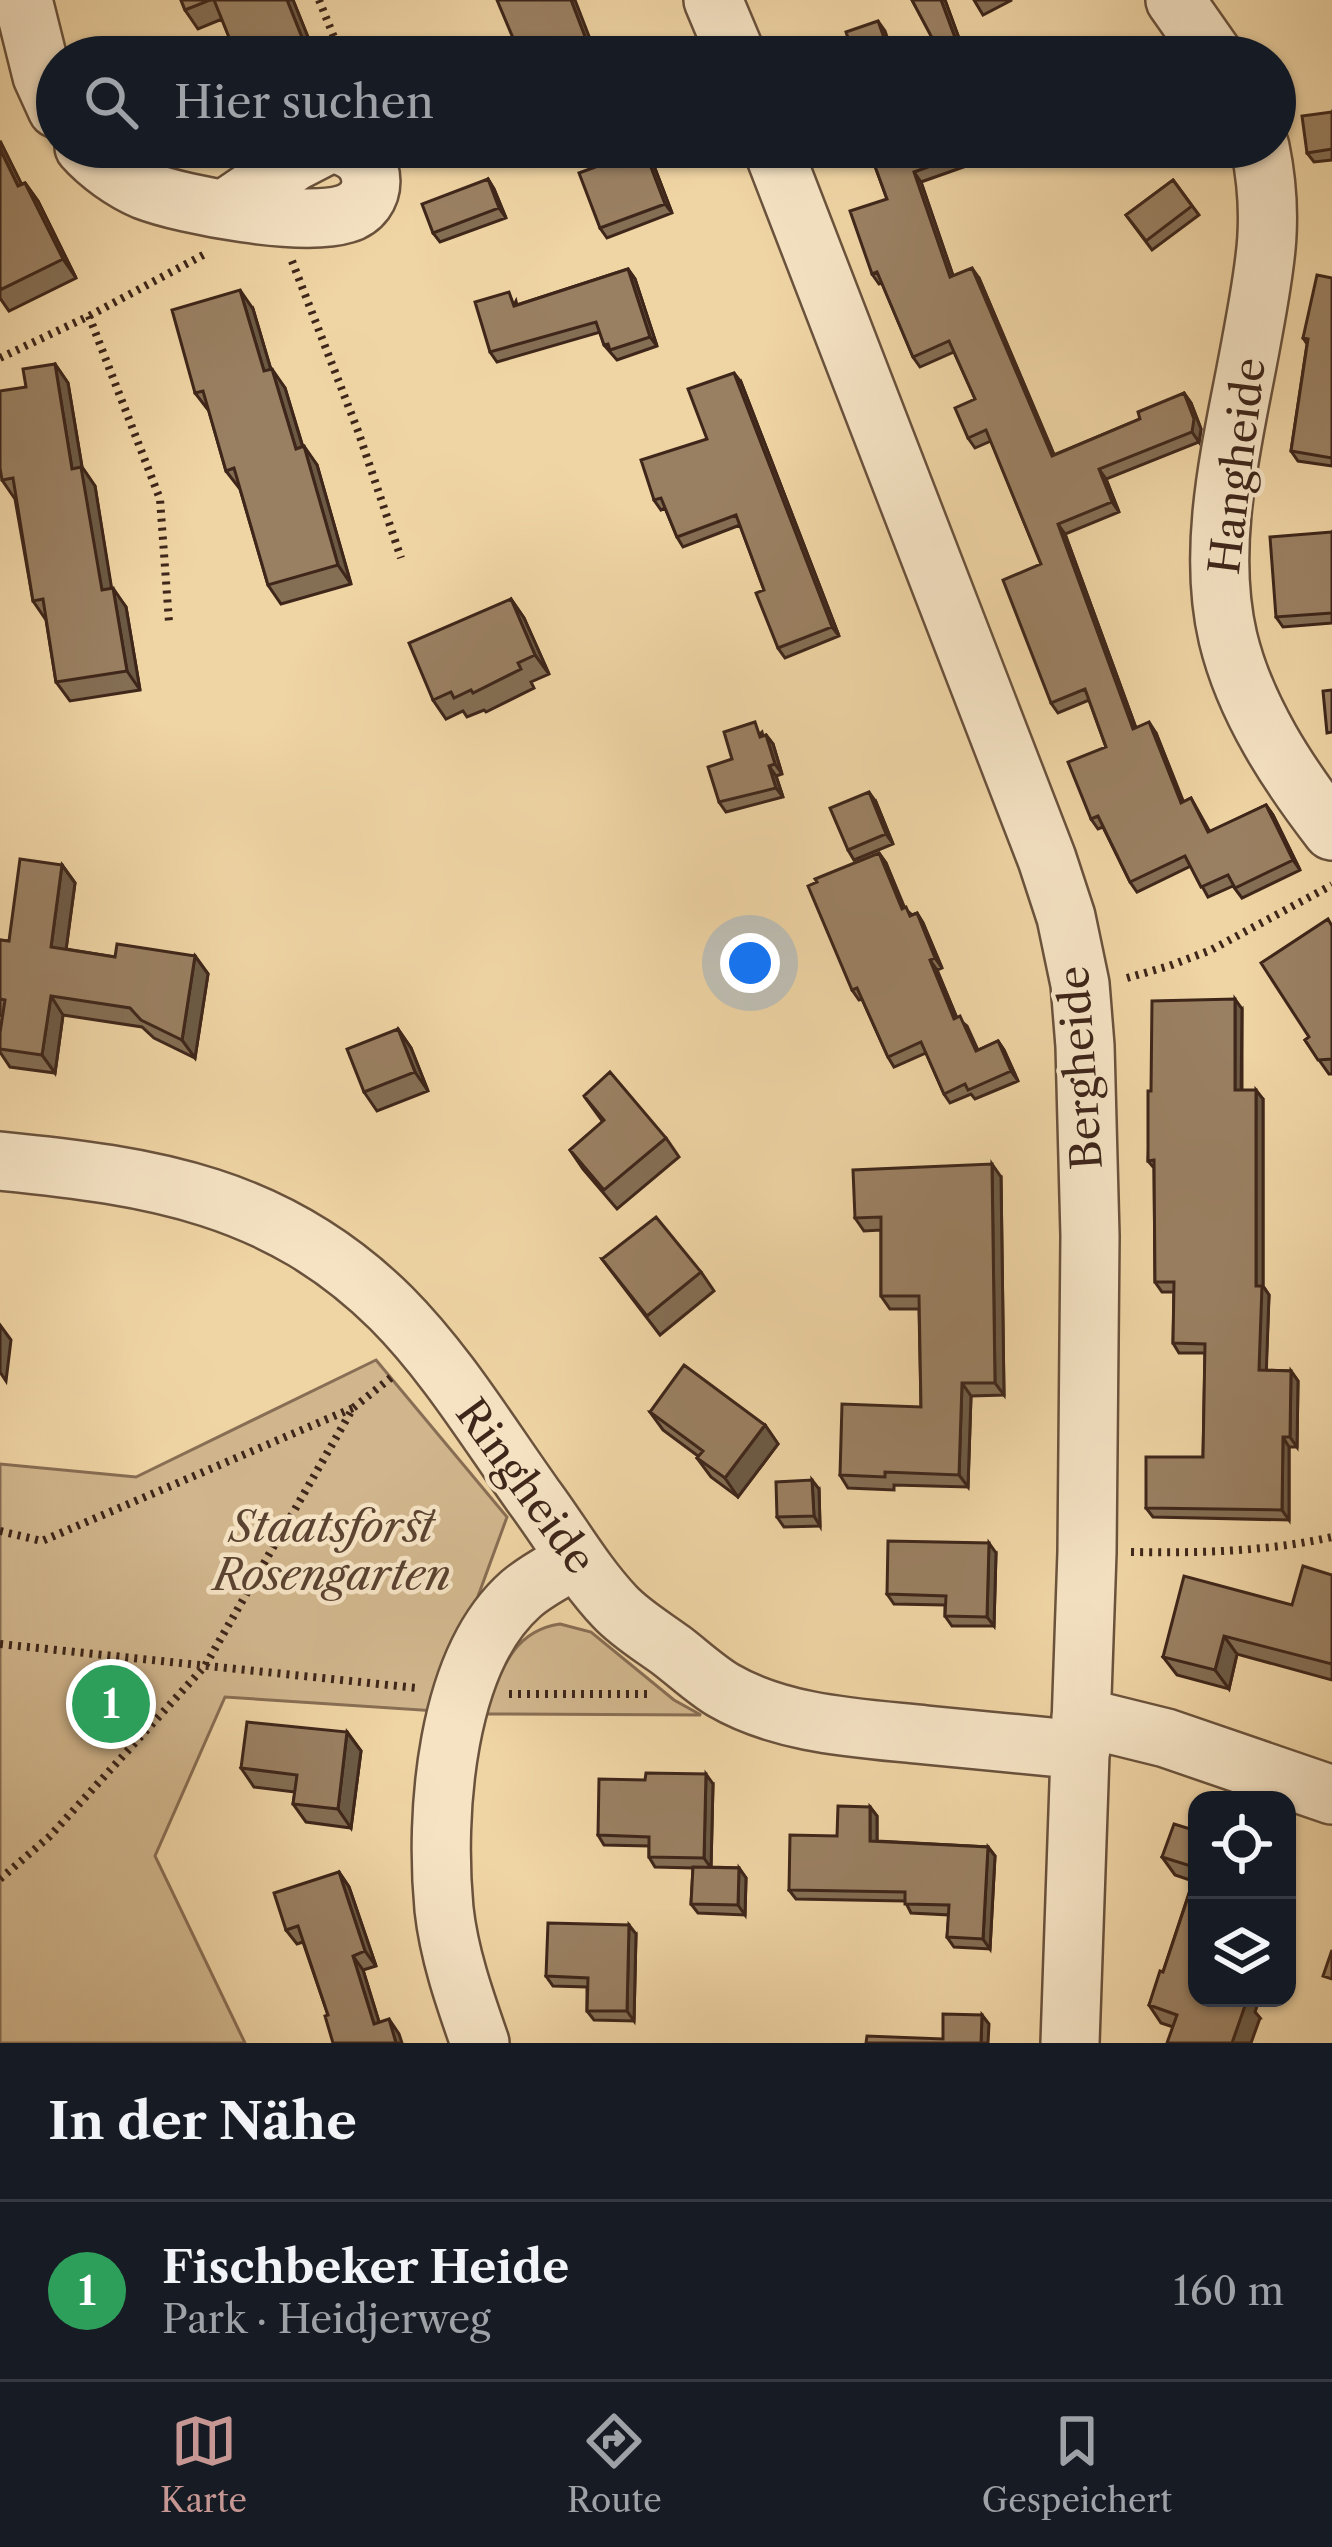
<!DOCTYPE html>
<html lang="de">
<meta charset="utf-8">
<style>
body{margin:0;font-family:"Libre Caslon Text",serif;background:#242831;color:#f1f3f6}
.controls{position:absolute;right:36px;bottom:36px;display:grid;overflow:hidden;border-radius:24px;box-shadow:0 3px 9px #0004}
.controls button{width:108px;height:108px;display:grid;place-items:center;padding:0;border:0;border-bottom:3px solid #363941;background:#171b24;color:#f1f3f6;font:60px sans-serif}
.you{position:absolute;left:750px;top:963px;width:42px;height:42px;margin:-30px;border:9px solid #fff;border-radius:50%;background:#1a73e8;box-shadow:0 0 0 18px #1a73e833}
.badge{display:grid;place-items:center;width:78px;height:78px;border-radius:50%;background:#c59692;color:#fff;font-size:39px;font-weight:700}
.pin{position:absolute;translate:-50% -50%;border:6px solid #fff;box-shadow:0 3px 12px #0006}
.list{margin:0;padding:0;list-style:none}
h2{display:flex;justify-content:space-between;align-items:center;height:156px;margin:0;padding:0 48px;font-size:51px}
h2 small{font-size:39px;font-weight:400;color:#9ea1a6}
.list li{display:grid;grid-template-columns:78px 1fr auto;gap:36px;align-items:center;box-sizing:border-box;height:180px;padding:0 48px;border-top:3px solid #363941}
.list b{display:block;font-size:45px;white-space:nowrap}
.list p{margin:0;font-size:39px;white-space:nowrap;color:#9ea1a6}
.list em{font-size:39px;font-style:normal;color:#9ea1a6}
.icon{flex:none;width:66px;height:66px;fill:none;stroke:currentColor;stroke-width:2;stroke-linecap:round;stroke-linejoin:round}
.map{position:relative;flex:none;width:1332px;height:2043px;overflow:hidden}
.search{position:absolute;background:#171b24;box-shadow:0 3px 9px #0004;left:36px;right:36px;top:36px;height:132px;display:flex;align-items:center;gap:30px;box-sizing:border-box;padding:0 42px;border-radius:66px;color:#9ea1a6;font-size:45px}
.sheet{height:336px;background:#171b24}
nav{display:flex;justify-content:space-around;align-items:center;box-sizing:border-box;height:168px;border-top:3px solid #363941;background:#171b24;font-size:33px;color:#9ea1a6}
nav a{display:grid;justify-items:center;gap:6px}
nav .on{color:#c59692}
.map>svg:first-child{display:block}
.green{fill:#d1b68d;stroke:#886e54;stroke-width:3}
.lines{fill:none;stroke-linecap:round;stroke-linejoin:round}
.minor-casing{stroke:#6a523c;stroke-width:62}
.path{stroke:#3e261a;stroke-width:8;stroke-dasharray:3 6;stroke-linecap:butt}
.minor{stroke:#f5e3c4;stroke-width:57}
.wall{fill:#846e54;stroke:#3e261a;stroke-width:3}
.shaded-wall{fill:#6c5a45;stroke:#3e261a;stroke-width:3}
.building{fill:#9a8062;stroke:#3e261a;stroke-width:3}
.labels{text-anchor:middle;stroke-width:9;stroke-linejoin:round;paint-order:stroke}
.street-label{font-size:42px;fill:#3e261a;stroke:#f5e3c4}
.park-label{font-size:42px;font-style:italic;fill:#5b4331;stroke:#f5e3c4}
</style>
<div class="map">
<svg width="1332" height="2043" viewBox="0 0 1332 2043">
<rect width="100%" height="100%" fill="#efd4a4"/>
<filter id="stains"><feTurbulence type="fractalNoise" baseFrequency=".00167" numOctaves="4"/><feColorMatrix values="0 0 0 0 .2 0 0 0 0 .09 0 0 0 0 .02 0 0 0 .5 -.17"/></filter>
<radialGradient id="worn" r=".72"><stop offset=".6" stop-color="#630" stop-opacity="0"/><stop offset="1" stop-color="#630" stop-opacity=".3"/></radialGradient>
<path class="green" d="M376,1360L507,1517L436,1711L225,1697L155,1856L245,2043H0V1464L136,1477Z
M560,1624L591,1632L674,1700L701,1715L484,1714C501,1673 511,1631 560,1624Z"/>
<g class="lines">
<defs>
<path id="minor" d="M23,0L42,76L57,109
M713,0L737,57
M1175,0L1215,57
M84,147C99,164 123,181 144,190C185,206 303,227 345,214C380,204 379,159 345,147
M772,147L1047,859L1066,917L1080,984L1085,1046L1090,1236L1087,1552L1070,2043
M1260,147C1275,219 1265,267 1252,338C1235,434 1205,540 1228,638C1245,709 1288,774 1332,831
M225,209L294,162L323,147
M0,1161C152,1176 277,1195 391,1308C446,1363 489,1434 534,1497C561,1533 583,1573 615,1607C631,1624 653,1637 672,1651C689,1664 705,1679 723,1690C783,1725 859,1728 926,1735C978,1740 1029,1745 1081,1750
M1081,1717L1166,1738L1332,1795
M480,2043C465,2000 449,1955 444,1909C435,1815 445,1661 521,1594C537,1580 558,1570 576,1559"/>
</defs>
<use href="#minor" class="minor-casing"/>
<path class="path" d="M319,0L342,57
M292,261L358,431L401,558
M89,316L160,499L169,622
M0,358L89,316L205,254
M1127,978L1169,966L1211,950L1332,885
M0,1531L42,1541L353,1408
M1131,1552C1200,1553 1264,1552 1332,1537
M0,1644L417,1688
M509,1694H650
M0,1879L50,1836L205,1666L353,1408L393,1376"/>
<use href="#minor" class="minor"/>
</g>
<path class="wall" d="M181,0H293L316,57H237L222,19L198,29L185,10Z
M912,0H945L964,52L953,57H943Z
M974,0H1012L983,15Z
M1332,112V160L1314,162L1307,153Z
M0,141L21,184L25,183L38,201L76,278L9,311L0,298Z
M868,147H997L1000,154L921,182L953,276L979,278L1054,455L1140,419L1184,393L1191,403L1201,429L1199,442L1106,479L1119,512L1065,534L1136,728L1156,733L1183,802L1191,798L1210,832L1266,805L1273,815L1300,870L1242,898L1233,886L1208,897L1191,866L1137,892L1130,882L1103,827L1098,829L1091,819L1106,747L1089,700L1058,713L1051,703L1041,564L991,441L975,448L968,438L975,399L954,352L920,367L913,357L882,283L879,284L872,274L887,199Z
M1070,147H1110L1084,166Z
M651,158L672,213L607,238L600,228Z
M488,179L494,189L506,218L440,242L433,233Z
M1173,180L1199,215L1152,250L1126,215Z
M628,269L635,279L657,346L617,360L604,345L600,332L497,362L490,352L516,301L517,305Z
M1332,278V466L1298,461L1291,451L1307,344L1303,338Z
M253,309L271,370L285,388L303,447L317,465L351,584L281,604L268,585L240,489L226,471L209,411L195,393Z
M55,364L68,383L82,467L95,486L111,588L126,607L140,690L70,701L56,682L46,620L33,601L15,499L2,480L26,387Z
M741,382L839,636L785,658L778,648L764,590L740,525L683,547L677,537L665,508L661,510L654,500L707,439Z
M1332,532V623L1283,627L1276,617Z
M511,599L524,618L549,674L531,682L534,688L486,712L484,710L467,717L463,711L446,719L433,700Z
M762,732L763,736L766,735L773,744L782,774L776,776L783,797L726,812L719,802L732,759Z
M876,802L893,844L854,860L848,850Z
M879,853L886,863L904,908L912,915L917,913L923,923L942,968L937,970L957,1018L967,1026L978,1050L998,1041L1004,1050L1018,1081L975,1099L971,1094L950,1103L944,1094L926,1053L894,1067L888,1057L862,999L859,1000L852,990Z
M62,865L75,883L66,949L115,957L195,956L208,974L195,1058L154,1038L142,1027L63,1015L55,1073L10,1067L0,1052L2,1016L0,1015V940L9,941Z
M1332,926V1074H1329L1305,1040L1309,1037Z
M1242,1009V1090L1263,1099V1286L1269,1295L1266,1370L1291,1371L1298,1381L1297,1447H1289V1520L1153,1517L1146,1508L1203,1457L1205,1353H1179L1173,1343L1174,1292H1162L1155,1282L1154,1168L1148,1161L1151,1091Z
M398,1029L411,1048L428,1091L377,1111L364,1092Z
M584,1096L666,1138L679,1157L617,1209L583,1169L570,1150L603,1122Z
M1001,1177L1004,1395L971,1396L968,1487L894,1485V1490L848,1488L840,1475L921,1407L919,1309H890L881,1296V1230L864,1231L855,1218Z
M602,1259L701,1272L714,1291L660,1335Z
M650,1412L765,1425L778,1444L738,1497L711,1477L697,1458L698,1456L663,1430Z
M819,1489L820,1526L784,1527L777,1517Z
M996,1553L994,1626H952L945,1616V1605L894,1604L887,1594Z
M1332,1575V1680L1237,1654L1229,1689L1177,1675L1163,1657L1292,1605Z
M347,1732L361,1751L351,1828L306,1822L293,1804L295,1792L254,1787L241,1768Z
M713,1784L711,1867L739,1868L746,1878L745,1915L698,1913L691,1904L693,1868L655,1867L649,1857V1846L604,1845L598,1835Z
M870,1807L877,1816V1841L988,1847L995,1856L990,1949L954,1947L947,1937L949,1915L911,1913L905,1901L796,1899L789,1890L837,1836Z
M1197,1831L1255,2012L1260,2018L1173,2027L1161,2023L1149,2005L1163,1972L1193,1881L1175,1875L1162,1857Z
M339,1872L349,1887L376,1966L363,1970L379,2022L399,2034L328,2015L303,1942L297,1944L286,1930Z
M636,1934L634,2021L594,2020L587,2011V1987L553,1986L546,1976Z"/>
<path class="shaded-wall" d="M287,0H293L316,57H311L309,55Z
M571,0H575L597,57L589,47Z
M941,0H945L964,52L957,43Z
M878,21L885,31L894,57H891Z
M0,141L32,205L18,186L0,149Z
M644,149L651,158L672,213L665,204Z
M914,172L921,182L957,287L950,277Z
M488,179L494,189L506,218L499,208Z
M25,183L38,201L76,278L63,259Z
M972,268L979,278L1059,466L1052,456Z
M628,269L635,279L657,346L650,337Z
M240,290L253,309L277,390L264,371Z
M55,364L68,383L82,467L95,486L115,609L102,590L72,469Z
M272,369L285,388L309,468L296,449Z
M734,373L741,382L839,636L832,627Z
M1184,393L1191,403L1201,429L1199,442L1192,432Z
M304,446L317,465L351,584L338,565Z
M1099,469L1106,479L1119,512L1112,502Z
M1058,524L1065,534L1140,739L1133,729Z
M113,588L126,607L140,690L127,671Z
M511,599L524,618L549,674L535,655Z
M1149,722L1156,733L1188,813L1181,803Z
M766,735L773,744L782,774L775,764Z
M769,766L776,776L783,797L776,788Z
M869,792L876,802L893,844L886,834Z
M1266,805L1273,815L1300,870L1293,860Z
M879,853L886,863L909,918L902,909Z
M62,865L75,883L64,965L51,947Z
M917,913L923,923L942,968L935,958Z
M195,956L208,974L195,1058L182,1040Z
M930,960L937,970L961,1028L954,1019Z
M51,996L63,1015L55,1073L42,1055Z
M1235,999L1242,1009L1241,1099L1235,1090Z
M398,1029L411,1048L428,1091L415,1072Z
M998,1041L1004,1050L1018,1081L1011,1071Z
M1256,1090L1263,1099V1286L1269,1295L1266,1380L1259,1370L1256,1286Z
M992,1164L1001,1177L1004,1395L995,1383Z
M0,1325L11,1340L6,1381L0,1372Z
M1291,1371L1298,1381L1297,1447L1290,1437Z
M962,1383L971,1396L968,1487L959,1475Z
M765,1425L778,1444L738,1497L725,1478Z
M1283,1437L1289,1447V1520L1282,1510Z
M812,1480L819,1489L820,1526L814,1516Z
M989,1543L996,1553L994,1626L987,1617Z
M1224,1636L1237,1654L1229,1689L1215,1670Z
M347,1732L361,1751L351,1828L338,1809Z
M706,1774L713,1784L711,1868L704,1858Z
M870,1807L877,1816V1850L870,1841Z
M988,1847L995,1856L990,1949L983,1939Z
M739,1868L746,1878L745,1915L738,1905Z
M339,1872L349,1887L376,1966L365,1951Z
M629,1925L636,1934L634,2021L627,2011Z
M353,1956L363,1970L384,2038L374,2024Z
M1260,1998L1255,2012L1260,2018L1251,2043H1232L1241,1999Z
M982,2015L989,2024L988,2043H981Z
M389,2019L399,2034L402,2043H396Z"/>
<path class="building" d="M181,0H210L185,10Z
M214,0H287L309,55L303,57H237Z
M497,0H571L589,47L594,45L598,57H521Z
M912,0H941L957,43L939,51Z
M878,21L891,57H854L846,32Z
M406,45L411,57H374Z
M1332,112V149L1307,153L1302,116Z
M868,147H984L914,172L950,277L972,268L1052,456L1140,419L1138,412L1184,393L1194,419L1192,432L1099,469L1112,502L1058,524L1133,729L1149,722L1181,803L1191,798L1208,832L1266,805L1293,860L1235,888L1228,875L1201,887L1185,856L1130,882L1098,816L1091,819L1068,762L1106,747L1085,689L1051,703L1003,580L1041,564L986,430L968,438L955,408L975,399L949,341L913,357L877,272L872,274L850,211L887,199Z
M1070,147H1090L1078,157Z
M0,149L18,186L25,183L63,259L0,290Z
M644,149L665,204L600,228L579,173Z
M488,179L499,208L433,233L422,204Z
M1173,180L1192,206L1146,241L1126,215Z
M628,269L650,337L610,350L608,344L604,345L596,322L490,352L475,302L509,292L514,306Z
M1317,275L1332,278V458L1291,451L1308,339L1303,338Z
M240,290L264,371L272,369L296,449L304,446L338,565L268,585L234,468L226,471L203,391L195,393L172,310Z
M55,364L72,469L81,467L102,590L113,588L127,671L56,682L43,599L33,601L13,478L2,480L0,468V391L26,387L23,369Z
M734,373L832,627L778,648L756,593L764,590L736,515L677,537L661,498L654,500L641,460L707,439L688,389Z
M1332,532V613L1276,617L1270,537Z
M511,599L535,655L518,663L521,669L473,693L471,690L454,698L451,692L433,700L409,643Z
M1332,690V732L1327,733L1323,691Z
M755,722L760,737L766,735L775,764L769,766L776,788L719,802L708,767L732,759L724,732Z
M869,792L886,834L848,850L830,808Z
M879,853L902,909L906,907L910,916L917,913L935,958L930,960L954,1019L960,1016L976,1051L998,1041L1011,1071L968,1090L965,1084L944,1094L921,1042L888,1057L857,988L852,990L808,886L817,882L815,879Z
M20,859L62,865L51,947L115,957L117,944L195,956L182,1040L141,1020L130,1008L51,996L42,1055L0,1049V1033L5,1000L0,999V940L9,941Z
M1328,919L1332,926V1059L1318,1060L1305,1040L1309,1037L1261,963Z
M1235,999V1090H1256V1286H1262L1259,1370L1291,1371L1290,1437H1283L1282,1510L1146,1508V1457H1203L1205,1344L1173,1343L1174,1282H1155L1154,1160L1148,1161V1091H1151L1152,1001Z
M398,1029L415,1072L364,1092L347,1049Z
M610,1072L666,1138L604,1190L570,1150L604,1120L584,1096Z
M992,1164L995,1383H962L959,1475L885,1472V1477L840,1475L842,1404L921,1407L919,1296H881V1217L855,1218L853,1170Z
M656,1217L701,1272L647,1316L602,1259Z
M684,1365L765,1425L725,1478L697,1458L703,1451L650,1412Z
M812,1480L814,1516L777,1517L776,1482Z
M888,1541L989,1543L987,1617L945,1616L946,1596L887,1594Z
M1303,1566L1332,1575V1664L1224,1636L1215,1670L1163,1657L1184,1576L1292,1605Z
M247,1722L347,1732L338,1809L293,1804L297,1775L241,1768Z
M646,1773L706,1774L704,1858L649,1857V1837L598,1835L599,1779L645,1780Z
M838,1806L870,1807V1841L988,1847L983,1939L947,1937L949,1905L905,1904V1892L789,1890L790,1835L837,1836Z
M1174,1824L1197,1831V1868L1162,1857Z
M693,1867L739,1868L738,1905L691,1904Z
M1197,1870V1998H1241L1247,2000L1232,2043H1167L1177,2015L1149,2005L1160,1971L1163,1972Z
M339,1872L365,1951L353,1956L374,2024L389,2019L396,2043H333L325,2016L328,2015L298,1926L286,1930L274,1893Z
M548,1923L629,1925L627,2011H587L588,1978L546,1976Z
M1332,1950V1979L1323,1976Z
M943,2014L982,2015L981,2043H866L867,2036L943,2039Z"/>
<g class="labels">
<g class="street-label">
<text transform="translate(1237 466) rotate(-83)" y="15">Hangheide</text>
<text transform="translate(1080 1068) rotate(-94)" y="15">Bergheide</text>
<text transform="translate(526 1486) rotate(54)" y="15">Ringheide</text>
</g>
<g class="park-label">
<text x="332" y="1542">Staatsforst<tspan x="332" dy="48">Rosengarten</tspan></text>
</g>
</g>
<rect width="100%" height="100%" filter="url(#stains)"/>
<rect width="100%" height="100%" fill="url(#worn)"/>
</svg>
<div class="controls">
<button><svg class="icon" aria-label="locate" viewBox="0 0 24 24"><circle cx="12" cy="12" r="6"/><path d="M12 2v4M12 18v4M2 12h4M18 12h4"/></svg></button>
<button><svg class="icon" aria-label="layers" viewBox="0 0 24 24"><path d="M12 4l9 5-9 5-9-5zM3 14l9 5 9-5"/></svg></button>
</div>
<div class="you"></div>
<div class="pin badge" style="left:111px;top:1704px;background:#2e9e5b">1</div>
<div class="search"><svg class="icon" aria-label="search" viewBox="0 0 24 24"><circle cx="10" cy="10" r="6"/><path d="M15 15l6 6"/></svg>Hier suchen</div>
</div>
<section class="sheet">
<h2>In der Nähe<small></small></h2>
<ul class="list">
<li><span class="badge" style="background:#2e9e5b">1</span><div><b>Fischbeker Heide</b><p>Park · Heidjerweg</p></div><em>160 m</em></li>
</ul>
</section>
<nav>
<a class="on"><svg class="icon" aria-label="map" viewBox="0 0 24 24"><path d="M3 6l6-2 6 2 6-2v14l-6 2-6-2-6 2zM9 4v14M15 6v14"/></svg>Karte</a>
<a><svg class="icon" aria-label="directions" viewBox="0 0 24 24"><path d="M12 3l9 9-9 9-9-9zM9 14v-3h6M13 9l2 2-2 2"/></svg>Route</a>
<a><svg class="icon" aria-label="saved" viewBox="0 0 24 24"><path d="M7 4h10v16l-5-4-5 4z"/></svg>Gespeichert</a>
</nav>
